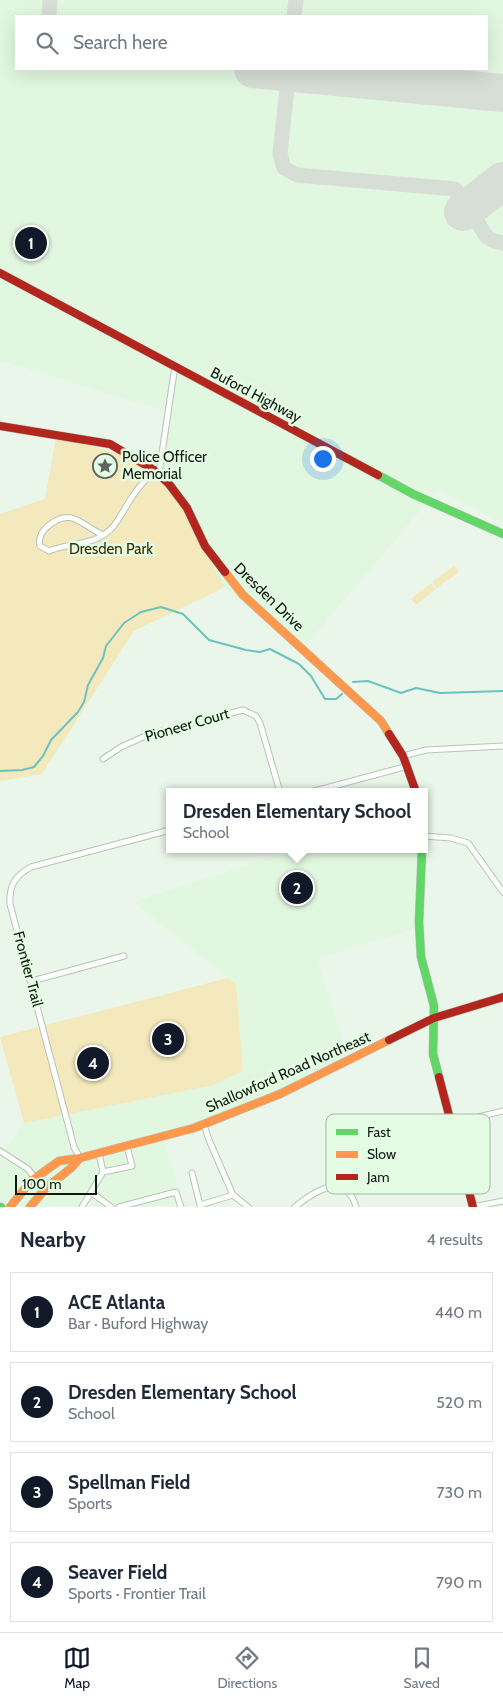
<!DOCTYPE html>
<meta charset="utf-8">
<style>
body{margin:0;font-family:Cabin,sans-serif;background:#f2f2f3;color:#1f2937}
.scale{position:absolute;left:15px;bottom:12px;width:82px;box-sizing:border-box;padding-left:5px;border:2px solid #121a11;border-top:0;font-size:14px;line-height:18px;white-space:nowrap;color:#121a11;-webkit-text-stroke:4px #e4fce3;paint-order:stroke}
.you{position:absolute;left:322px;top:458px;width:18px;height:18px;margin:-12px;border:4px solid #fff;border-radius:50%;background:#1a73e8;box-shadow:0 0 0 8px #1a73e833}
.badge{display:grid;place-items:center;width:32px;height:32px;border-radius:50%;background:#111827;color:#fff;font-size:16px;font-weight:700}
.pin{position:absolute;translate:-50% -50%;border:2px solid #fff;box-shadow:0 1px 5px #0006}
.popup{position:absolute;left:166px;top:788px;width:262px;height:65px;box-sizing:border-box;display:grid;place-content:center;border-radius:0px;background:#fff;filter:drop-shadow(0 1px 4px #0005);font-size:16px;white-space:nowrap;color:#747a83}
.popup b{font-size:19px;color:#1f2937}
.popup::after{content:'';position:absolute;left:50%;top:100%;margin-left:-10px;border:10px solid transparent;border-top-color:#fff}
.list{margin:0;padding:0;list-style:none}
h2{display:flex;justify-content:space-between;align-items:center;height:65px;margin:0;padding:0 20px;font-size:21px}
h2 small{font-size:16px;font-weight:400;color:#747a83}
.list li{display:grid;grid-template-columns:32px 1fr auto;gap:15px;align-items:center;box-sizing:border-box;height:80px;margin:0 10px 10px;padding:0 10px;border:1px solid #e0e1e3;border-radius:0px}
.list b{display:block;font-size:19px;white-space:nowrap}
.list p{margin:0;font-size:16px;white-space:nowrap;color:#747a83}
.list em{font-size:16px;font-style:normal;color:#747a83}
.icon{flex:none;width:28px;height:28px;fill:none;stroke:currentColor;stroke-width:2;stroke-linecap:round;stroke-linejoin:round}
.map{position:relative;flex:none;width:503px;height:1207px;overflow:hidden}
.search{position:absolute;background:#fff;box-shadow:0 5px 20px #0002;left:15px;right:15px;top:15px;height:55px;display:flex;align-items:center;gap:12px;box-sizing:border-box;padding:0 18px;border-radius:0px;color:#747a83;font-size:19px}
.sheet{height:425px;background:#fff}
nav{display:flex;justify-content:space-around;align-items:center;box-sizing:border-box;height:70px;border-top:1px solid #e0e1e3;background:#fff;font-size:14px;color:#747a83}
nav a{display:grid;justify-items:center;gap:2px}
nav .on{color:#111827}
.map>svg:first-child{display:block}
.built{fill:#e1f7e0;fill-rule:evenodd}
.green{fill:#f3e9bc}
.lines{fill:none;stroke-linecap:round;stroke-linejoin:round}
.stream{stroke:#6cc2c1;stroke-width:2}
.taxiway{stroke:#d6ded6;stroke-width:15}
.runway{stroke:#d6ded6;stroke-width:38}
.street-casing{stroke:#b9c3b9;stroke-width:7}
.fast-casing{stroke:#b9c3b9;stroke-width:9}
.slow-casing{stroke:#b9c3b9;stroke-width:9}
.jam-casing{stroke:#b9c3b9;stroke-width:9}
.street{stroke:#fcfefc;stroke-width:5}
.fast{stroke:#63d668;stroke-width:8}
.slow{stroke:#ff974d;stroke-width:8}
.jam{stroke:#b3261e;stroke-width:8}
.labels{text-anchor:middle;stroke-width:5;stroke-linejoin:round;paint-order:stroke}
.street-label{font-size:15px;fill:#121a11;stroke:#e4fce3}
.poi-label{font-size:15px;fill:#121a11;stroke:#e4fce3;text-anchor:start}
.park-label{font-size:15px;fill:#3c2d00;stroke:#e4fce3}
.key{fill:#e4fce3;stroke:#a5b8a4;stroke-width:1}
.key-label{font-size:14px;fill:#121a11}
</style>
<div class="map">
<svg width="503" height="1207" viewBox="0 0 503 1207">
<rect width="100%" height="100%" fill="#e9f6e9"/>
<path class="built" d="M0,0H503V523L438,489L300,652L225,587L158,477L171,413L0,360ZM16,16H487V69H16Z
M297,849H417L414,929L317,959L348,1059L207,1125L163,1140L183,1202L146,1207H99L83,1201L79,1207H10L0,1203V1154L8,1147L24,1123L194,1089L236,1075V984L134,902Z"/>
<path class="green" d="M56,438C107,447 156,462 184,510C198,535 209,562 225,587L134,631L42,774L0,781V514L45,499Z
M454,566L459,572L437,588L432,582Z
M431,583L436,589L416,605L411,599Z
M228,978L236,984L243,1071L213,1085L194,1089L24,1123L0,1037Z"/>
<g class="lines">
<path class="stream" d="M353,682L368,681L401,693L416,688L440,693L503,691
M0,771L22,770L34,767L43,756L51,740L78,712L84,702L88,685L103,658L106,646L124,623L141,612L161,607L183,614L209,640L246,650L260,652L270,649L299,664L311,676L325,699H336L342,694"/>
<path class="taxiway" d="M49,16L50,0
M294,16L296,0
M289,69L280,154L284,168L297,175L455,189L487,237L494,241L503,243"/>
<path class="runway" d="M253,69L503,93
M463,212L503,181"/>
<defs>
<path id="street" d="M159,473L175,366
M103,535C82,526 72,506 48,526C41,532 38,538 40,546L49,551C65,544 84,545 98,538C116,530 121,513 132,497C138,487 147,479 154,470
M403,756L426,750L503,746
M103,759L121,747L150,734L243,710L256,716L260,723L280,792
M311,792L408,766
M424,836L451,838L468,843L503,892
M32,981L124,956
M450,1124L503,1111
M204,1125L209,1140L233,1195L248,1207
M0,1151L28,1169L35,1178
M99,1153L103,1172L132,1166L127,1146
M80,1158L74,1147L10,904C9,885 15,876 31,867L170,830
M192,1173L200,1205L233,1195
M92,1193L111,1207
M82,1207L103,1172
M119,1207L176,1192L181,1207
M295,1207C313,1192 346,1170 356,1207
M473,1207L503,1201"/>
<path id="fast" d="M378,475L413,494L503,534
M422,849L419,922L421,957L434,1006L433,1054L439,1077
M0,1207H1"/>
<path id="slow" d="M225,572L243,595L381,721L389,734
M10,1207L31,1181L59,1161L80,1158L194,1128L280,1094L389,1040
M30,1207L46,1188L71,1168L80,1158"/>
<path id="jam" d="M0,273L378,475
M0,426L110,444L154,470L169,484L187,508L205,546L225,572
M389,734L403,756L416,792
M389,1040L434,1018L503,997
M439,1077L473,1207"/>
</defs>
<use href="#street" class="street-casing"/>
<use href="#fast" class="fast-casing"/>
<use href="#slow" class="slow-casing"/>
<use href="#jam" class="jam-casing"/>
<use href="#street" class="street"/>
<use href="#fast" class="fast"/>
<use href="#slow" class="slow"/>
<use href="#jam" class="jam"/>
</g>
<defs>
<symbol id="sight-ring" viewBox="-11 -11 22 22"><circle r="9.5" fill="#e4fce3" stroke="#5d675d" stroke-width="1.5"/><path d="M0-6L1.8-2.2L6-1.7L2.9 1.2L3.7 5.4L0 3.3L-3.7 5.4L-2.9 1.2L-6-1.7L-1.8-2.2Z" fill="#5d675d"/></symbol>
</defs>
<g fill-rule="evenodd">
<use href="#sight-ring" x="91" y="452" width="28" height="28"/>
</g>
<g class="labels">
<g class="street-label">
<text transform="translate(256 395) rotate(28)" y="5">Buford Highway</text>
<text transform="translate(269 597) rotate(44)" y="5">Dresden Drive</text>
<text transform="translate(187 725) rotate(-16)" y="5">Pioneer Court</text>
<text transform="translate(28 969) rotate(75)" y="5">Frontier Trail</text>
<text transform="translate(288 1072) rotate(-24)" y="5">Shallowford Road Northeast</text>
</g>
<g class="poi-label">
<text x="122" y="462">Police Officer<tspan x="122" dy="17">Memorial</tspan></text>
</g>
<g class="park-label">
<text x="111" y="554">Dresden Park</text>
</g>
</g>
<rect x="326" y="1114" width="164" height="80" rx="8" class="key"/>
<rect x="336" y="1129" width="22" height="6" fill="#63d668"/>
<rect x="336" y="1151" width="22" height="7" fill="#ff974d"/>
<rect x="336" y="1174" width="22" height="6" fill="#b3261e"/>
<g class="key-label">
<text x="367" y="1137">Fast</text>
<text x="367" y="1159">Slow</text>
<text x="367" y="1182">Jam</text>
</g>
</svg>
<div class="scale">100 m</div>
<div class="you"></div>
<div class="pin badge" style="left:31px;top:243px">1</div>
<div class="pin badge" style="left:297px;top:888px">2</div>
<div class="popup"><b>Dresden Elementary School</b>School</div>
<div class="pin badge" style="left:168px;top:1039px">3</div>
<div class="pin badge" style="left:93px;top:1063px">4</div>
<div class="search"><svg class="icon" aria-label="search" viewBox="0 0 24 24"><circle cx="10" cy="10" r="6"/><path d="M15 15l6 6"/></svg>Search here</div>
</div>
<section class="sheet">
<h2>Nearby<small>4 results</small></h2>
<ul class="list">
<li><span class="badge">1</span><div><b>ACE Atlanta</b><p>Bar · Buford Highway</p></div><em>440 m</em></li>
<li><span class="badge">2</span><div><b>Dresden Elementary School</b><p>School</p></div><em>520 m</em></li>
<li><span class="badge">3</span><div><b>Spellman Field</b><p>Sports</p></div><em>730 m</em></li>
<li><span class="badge">4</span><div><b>Seaver Field</b><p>Sports · Frontier Trail</p></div><em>790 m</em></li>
</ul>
</section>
<nav>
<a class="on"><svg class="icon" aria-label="map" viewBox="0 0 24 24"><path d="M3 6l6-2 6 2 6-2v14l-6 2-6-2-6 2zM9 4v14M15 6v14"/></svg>Map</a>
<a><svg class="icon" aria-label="directions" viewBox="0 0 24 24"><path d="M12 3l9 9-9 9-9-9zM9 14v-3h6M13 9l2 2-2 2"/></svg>Directions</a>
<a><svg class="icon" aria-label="saved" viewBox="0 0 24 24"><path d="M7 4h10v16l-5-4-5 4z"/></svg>Saved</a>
</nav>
